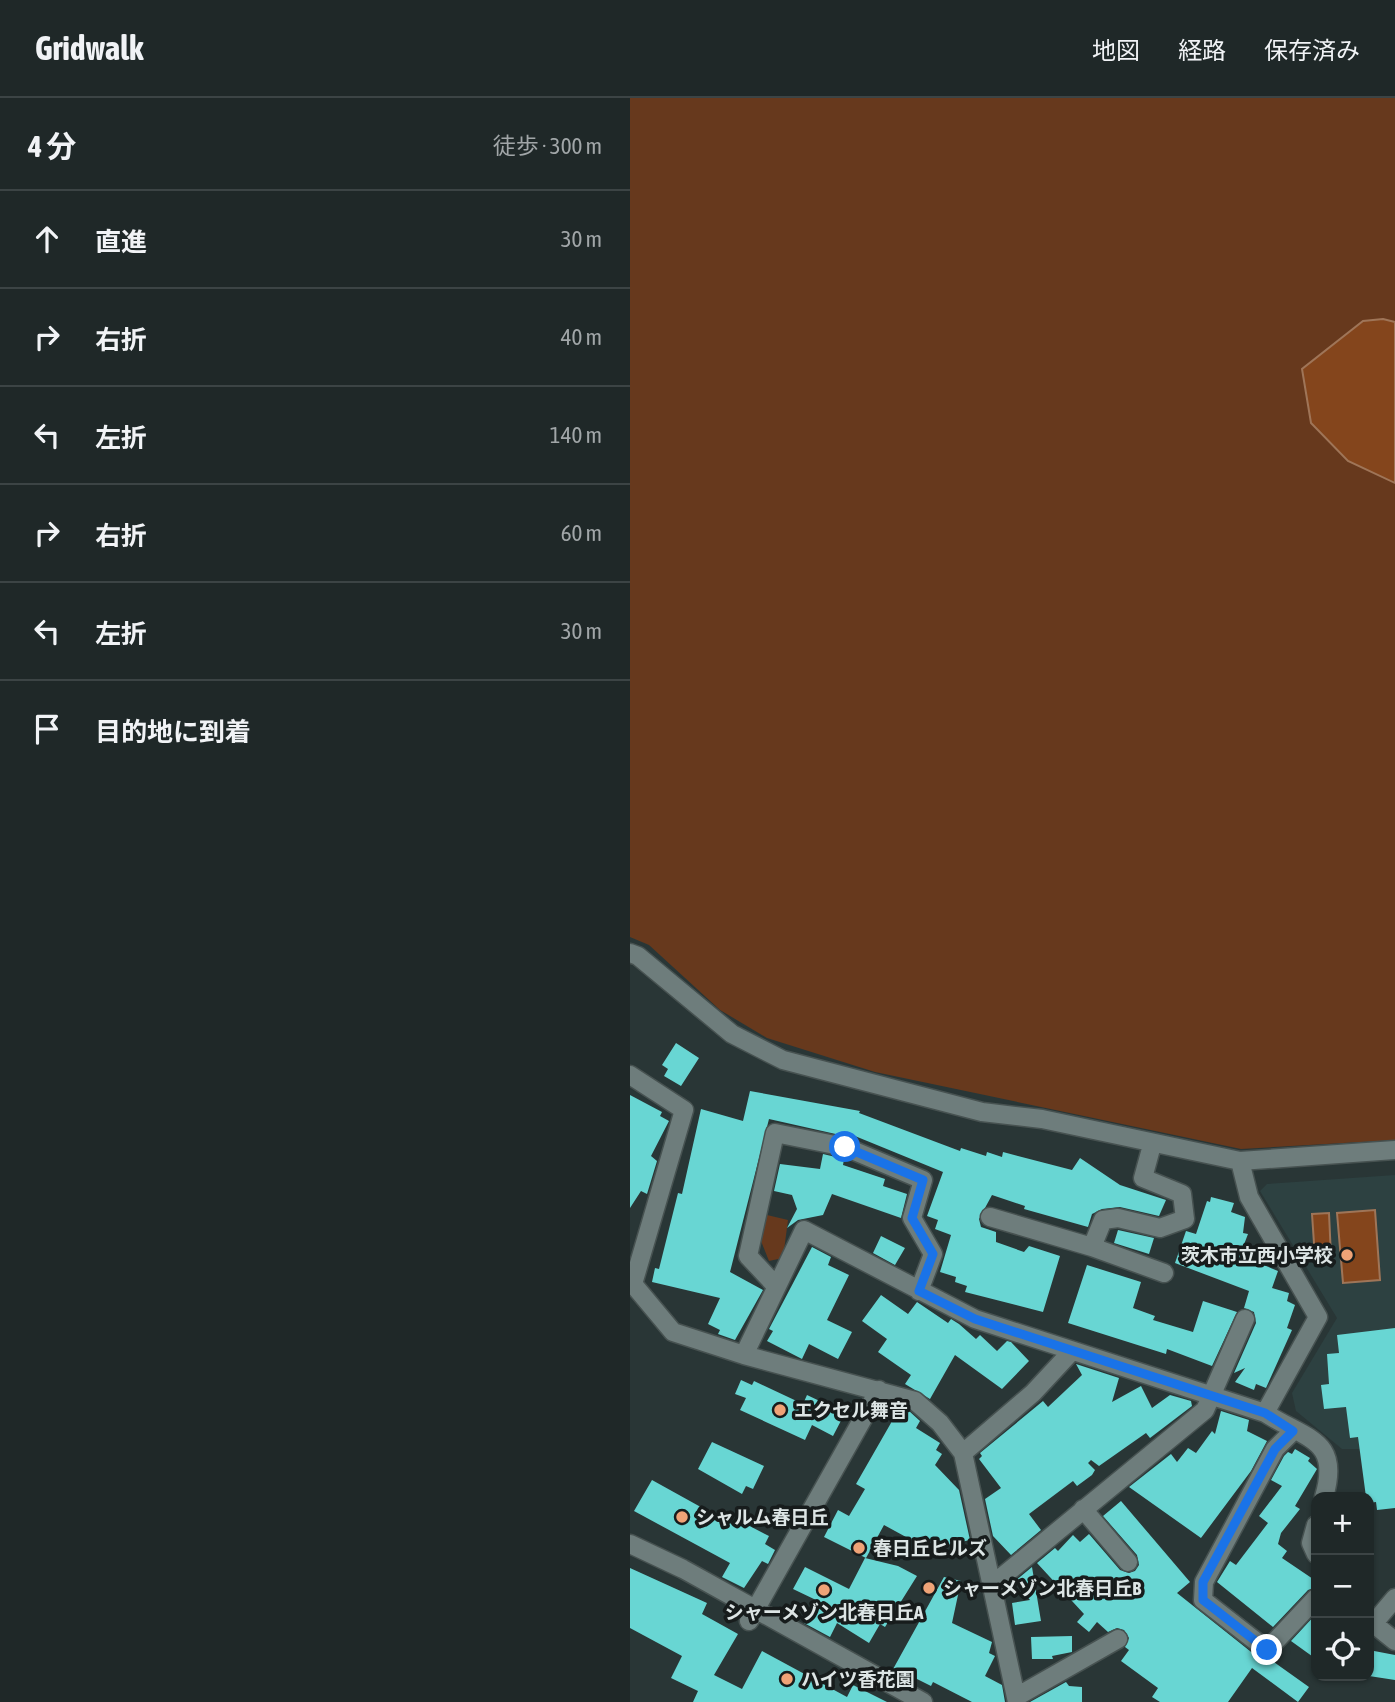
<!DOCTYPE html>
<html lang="ja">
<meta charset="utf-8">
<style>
body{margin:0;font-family:"Asap Condensed","Noto Sans JP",sans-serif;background:#273030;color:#f1f3f6}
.controls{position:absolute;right:21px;bottom:21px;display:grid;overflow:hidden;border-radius:14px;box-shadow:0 2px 5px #0004}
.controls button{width:63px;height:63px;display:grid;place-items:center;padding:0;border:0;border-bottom:2px solid #3c4445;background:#1f2828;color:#f1f3f6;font:35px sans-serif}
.stop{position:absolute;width:21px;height:21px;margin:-16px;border:5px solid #1a73e8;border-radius:50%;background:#fff}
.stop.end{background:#1a73e8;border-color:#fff;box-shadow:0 2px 7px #0008}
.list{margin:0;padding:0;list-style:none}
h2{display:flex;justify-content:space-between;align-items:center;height:91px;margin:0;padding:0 28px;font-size:30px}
h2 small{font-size:23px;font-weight:400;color:#a1a6a8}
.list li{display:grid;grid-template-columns:46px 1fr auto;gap:21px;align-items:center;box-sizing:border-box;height:98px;padding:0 28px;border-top:2px solid #3c4445}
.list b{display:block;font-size:26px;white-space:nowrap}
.list em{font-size:23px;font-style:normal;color:#a1a6a8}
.icon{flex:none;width:38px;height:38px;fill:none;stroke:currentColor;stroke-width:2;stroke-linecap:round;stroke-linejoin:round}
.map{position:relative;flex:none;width:765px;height:1604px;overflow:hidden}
header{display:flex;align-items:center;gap:42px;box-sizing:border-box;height:98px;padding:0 35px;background:#1f2828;border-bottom:2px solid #3c4445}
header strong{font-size:33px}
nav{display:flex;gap:38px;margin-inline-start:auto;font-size:24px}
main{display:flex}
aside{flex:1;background:#1f2828}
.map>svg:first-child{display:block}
.built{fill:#2d4141}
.green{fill:#67391d}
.water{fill:#84451c;stroke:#9f7558;stroke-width:2}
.building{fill:#68d6d3}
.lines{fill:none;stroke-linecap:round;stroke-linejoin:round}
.minor-casing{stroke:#475251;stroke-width:21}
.minor{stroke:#6e7d7c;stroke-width:18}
.route{stroke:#1a73e8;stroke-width:9}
.poi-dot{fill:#efa377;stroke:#171c1c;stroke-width:2.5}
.labels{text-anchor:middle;stroke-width:7;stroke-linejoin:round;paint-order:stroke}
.poi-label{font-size:19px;font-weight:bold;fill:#dde5e5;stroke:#171c1c;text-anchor:start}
</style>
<header>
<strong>Gridwalk</strong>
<nav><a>地図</a><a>経路</a><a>保存済み</a></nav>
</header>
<main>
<aside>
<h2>4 分<small>徒歩 · 300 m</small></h2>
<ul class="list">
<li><svg class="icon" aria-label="ahead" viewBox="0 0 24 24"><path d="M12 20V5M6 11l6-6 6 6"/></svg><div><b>直進</b></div><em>30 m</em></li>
<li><svg class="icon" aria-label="right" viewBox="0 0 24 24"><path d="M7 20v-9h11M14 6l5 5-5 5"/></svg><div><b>右折</b></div><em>40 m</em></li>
<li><svg class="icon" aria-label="left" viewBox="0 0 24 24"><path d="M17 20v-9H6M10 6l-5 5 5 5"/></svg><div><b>左折</b></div><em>140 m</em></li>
<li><svg class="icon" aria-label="right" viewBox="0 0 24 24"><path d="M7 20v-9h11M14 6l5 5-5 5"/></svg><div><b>右折</b></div><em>60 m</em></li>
<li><svg class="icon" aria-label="left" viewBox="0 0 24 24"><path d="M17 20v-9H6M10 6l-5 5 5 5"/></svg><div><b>左折</b></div><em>30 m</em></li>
<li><svg class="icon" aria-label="arrive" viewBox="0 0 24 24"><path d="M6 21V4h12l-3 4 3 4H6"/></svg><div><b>目的地に到着</b></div></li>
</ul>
</aside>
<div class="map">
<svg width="765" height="1604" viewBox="0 0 765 1604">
<rect width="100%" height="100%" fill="#293636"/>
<path class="built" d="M765,1077V1351H712L666,1313L662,1295L707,1220L630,1093L637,1086Z"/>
<path class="green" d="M0,0H765V1042L611,1051L245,974L137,940L90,912L19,847L0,839Z
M137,1117L158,1122L153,1160L139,1163L131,1143Z"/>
<path class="water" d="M753,221L765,224V385L718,363L681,325L672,271L733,223Z
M745,1112L750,1182L713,1185L707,1115Z
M699,1115L701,1159L685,1160L682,1116Z"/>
<path class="building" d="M46,945L69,960L51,988L34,978L38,971L32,967Z
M120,993L230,1013L229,1015L330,1053L331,1050L356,1058L357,1054L372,1059L373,1054L442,1072L450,1060L490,1087L536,1102L529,1118L490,1109L472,1111L462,1116L458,1129L394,1111L395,1108L362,1097L349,1121L351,1129L366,1134V1144L394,1154L399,1148L430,1158L413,1214L335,1194L337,1188L325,1184L326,1179L310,1174L321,1137L305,1131L308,1122L297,1118L313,1074L220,1036L219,1039L139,1021L100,1174L133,1192L105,1242L88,1236L90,1232L78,1226L90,1200L22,1184L25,1170L29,1171L48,1095L52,1096L71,1011L113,1023Z
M0,997L32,1014L30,1018L39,1023L21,1058L27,1063L17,1096L11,1093L0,1110Z
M193,1056L214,1061L213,1067L255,1081L253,1088L277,1096L271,1120L202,1096L193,1117L168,1122L157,1130L167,1111L162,1097L144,1093L150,1066L190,1071Z
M581,1099L604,1105L601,1114L615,1119L613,1135L618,1136L610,1157L648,1173L642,1190L659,1195L657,1203L665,1207L657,1230L662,1232L636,1290L626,1286L624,1292L605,1284L615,1270L604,1275L626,1225L624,1214L614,1210L619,1193L545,1165L556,1133L566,1136L577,1103L580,1104Z
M488,1132L524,1140L519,1156L484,1145Z
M251,1138L275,1150L265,1167L243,1155Z
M182,1149L201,1159L198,1167L219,1177L197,1222L222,1234L208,1261L179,1246L172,1261L137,1243L143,1233L139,1231Z
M457,1167L511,1184L503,1210L525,1218L523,1222L563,1234L573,1203L607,1214L582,1268L537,1251L536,1256L438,1225Z
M251,1197L278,1216L287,1204L318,1225L321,1221L329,1226L346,1241L350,1237L367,1253L377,1243L381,1244L399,1263L372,1291L325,1257L300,1301L275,1286L281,1277L248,1254L257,1241L232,1223Z
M765,1230V1410L747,1412L746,1404L739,1405V1399H736L728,1339L720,1340L716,1309L694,1311L691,1287L699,1286L697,1256L709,1255L707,1237Z
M446,1266L489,1280L482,1304L511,1288L522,1310L540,1297L561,1303L562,1308L520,1340L516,1335L469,1368L461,1362L458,1365L465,1372L462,1377L447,1388L443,1383L399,1416L411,1432L381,1457L363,1438L355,1401L371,1390L349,1361L352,1358L350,1355L413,1303L418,1309L452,1277Z
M111,1282L122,1287L124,1283L173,1306L177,1297L215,1315L203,1338L182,1327L175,1342L110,1312L116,1300L105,1296Z
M269,1311L279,1313L290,1323L286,1330L310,1345L306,1352L312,1356L305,1367L329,1392L340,1442L308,1449L310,1459L302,1454L299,1457L280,1461L276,1439L254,1427L236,1460L194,1439L208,1412L219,1418L235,1391L226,1386Z
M591,1313L619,1322L617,1333L637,1343L621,1373L571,1440L499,1389L541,1356L547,1364L558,1350L566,1355L582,1333L585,1336Z
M82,1344L134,1368L123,1391L116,1388L112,1396L68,1371Z
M665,1351L680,1360L678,1363L687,1371L665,1408L670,1411L651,1435L648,1446L657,1453L652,1460L686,1483V1489L678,1492L643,1529L587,1484L600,1463L606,1467L638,1425L629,1418L652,1388L641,1382L654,1358L658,1354L662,1356Z
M22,1382L105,1428L108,1422L139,1438L135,1446L145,1452L138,1466L132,1463L114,1490L92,1479L100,1465L4,1413Z
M491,1403L560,1484L547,1495L630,1561L641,1562L679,1589L668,1604L622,1570L598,1604H530L522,1599L528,1590L491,1563L499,1552L495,1549L499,1540L494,1532L487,1530L478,1534L467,1524L459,1534L447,1524L454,1516L407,1465L425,1450L428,1453L443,1437L450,1444L459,1436L490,1472L499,1475L505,1473L509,1467L507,1457L473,1418Z
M235,1460L268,1468L287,1478L255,1529L250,1526L239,1545L207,1525L200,1539L174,1525L186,1502L163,1491L175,1469L219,1491Z
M402,1469L411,1523L385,1527L382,1505L400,1502L385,1483Z
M0,1470L77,1505L72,1516L108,1536L84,1577L112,1591L132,1553L217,1599L223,1587L257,1604H63L68,1593L41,1580L52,1558L0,1530Z
M314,1479L331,1483L322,1525L362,1544L359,1555L365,1558L355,1578L372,1587L375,1604H342L303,1584L301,1588L281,1578L279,1582L262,1573Z
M686,1516V1561L661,1543Z
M442,1538V1554L422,1558L423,1561H402L401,1539Z
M739,1552L765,1557V1582L739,1578Z
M436,1584L439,1588L452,1589V1604H400Z"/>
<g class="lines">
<defs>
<path id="minor" d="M0,855L8,858L102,936L153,962L352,1014L412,1021L610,1063L765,1052
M0,977L54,1012L3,1186L43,1234L114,1257L285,1303L310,1325L333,1355L387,1604
M610,1063L619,1099L688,1219L635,1315C677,1342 711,1341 694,1399
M360,1119L462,1149L534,1175
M462,1149L473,1122L488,1120L530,1130L555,1121L552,1096L513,1080L522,1047
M146,1188L118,1158L145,1035L215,1049L293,1082L282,1120L303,1156L289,1193
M114,1257L174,1132L345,1221L635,1315
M663,1333L645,1351L574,1484L573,1502L637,1552L686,1500
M333,1355L403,1295L442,1253
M453,1411L498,1464
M686,1427L681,1445L686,1456
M0,1446L53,1471L293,1604
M362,1487L575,1312L615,1221
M739,1522L765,1543
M119,1523L249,1292
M743,1526L765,1500
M386,1599L488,1541"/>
</defs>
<use href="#minor" class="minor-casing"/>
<use href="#minor" class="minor"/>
</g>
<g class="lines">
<path class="route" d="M215,1049L293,1082L282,1120L303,1156L289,1193L345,1221L635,1315L663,1333L645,1351L573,1484V1502L637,1552"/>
</g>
<g class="poi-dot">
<circle cx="717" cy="1157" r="7"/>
<circle cx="150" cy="1312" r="7"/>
<circle cx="52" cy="1419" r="7"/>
<circle cx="229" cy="1450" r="7"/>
<circle cx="299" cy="1490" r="7"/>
<circle cx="194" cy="1492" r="7"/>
<circle cx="157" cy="1581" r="7"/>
</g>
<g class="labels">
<g class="poi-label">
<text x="703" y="1164" text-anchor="end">茨木市立西小学校</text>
<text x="164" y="1319">エクセル舞音</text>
<text x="66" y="1426">シャルム春日丘</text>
<text x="243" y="1457">春日丘ヒルズ</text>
<text x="313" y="1497">シャーメゾン北春日丘B</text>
<text x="194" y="1521" text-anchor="middle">シャーメゾン北春日丘A</text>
<text x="171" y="1588">ハイツ香花園</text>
</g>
</g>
</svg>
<div class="controls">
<button>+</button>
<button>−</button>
<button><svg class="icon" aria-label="locate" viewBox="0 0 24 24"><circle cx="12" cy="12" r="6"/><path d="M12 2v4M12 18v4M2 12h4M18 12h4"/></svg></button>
</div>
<div class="stop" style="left:215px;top:1049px"></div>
<div class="stop end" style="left:637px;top:1552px"></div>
</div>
</main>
